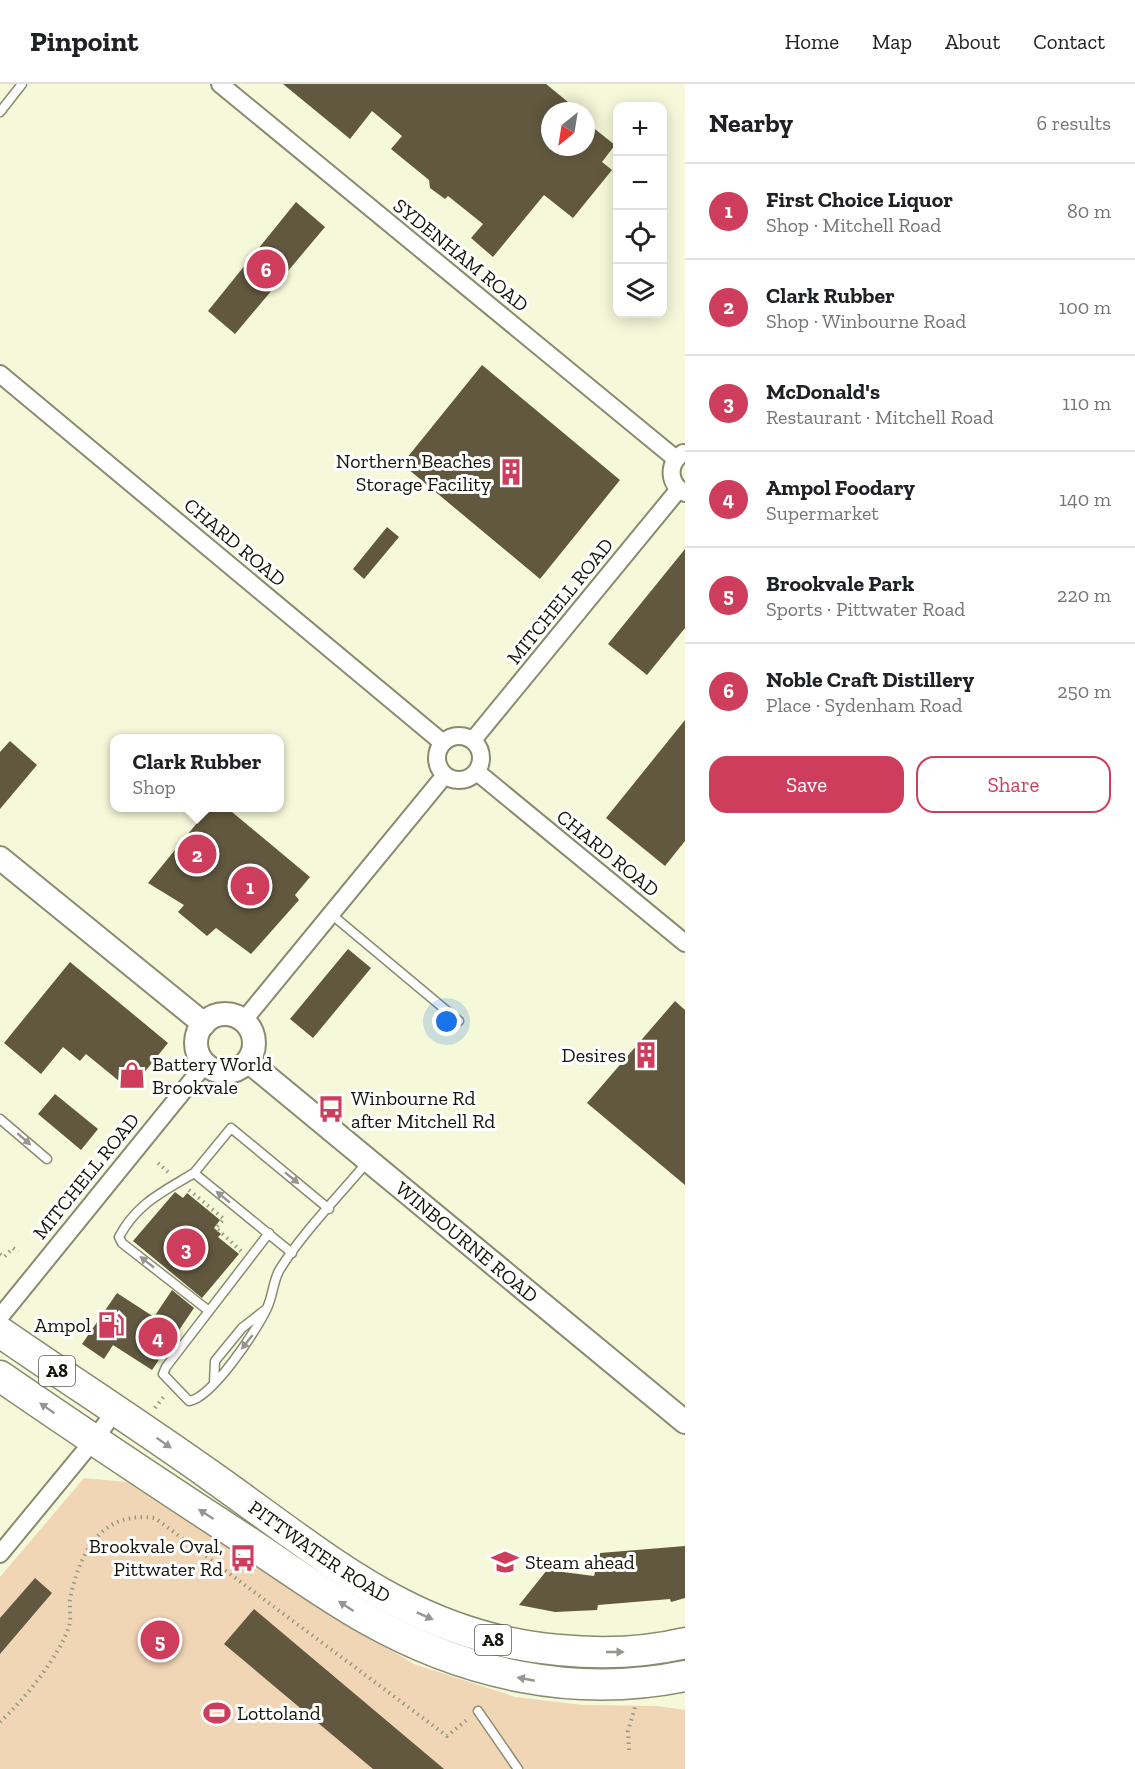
<!DOCTYPE html>
<meta charset="utf-8">
<style>
body{margin:0;font-family:"Zilla Slab",serif;background:#f6f6f6;color:#202124}
.controls{position:absolute;right:18px;top:18px;display:grid;overflow:hidden;border-radius:12px;box-shadow:0 3px 15px #0003}
.controls button{width:54px;height:54px;display:grid;place-items:center;padding:0;border:0;border-bottom:2px solid #e0e0e0;background:#fff;color:#202124;font:30px sans-serif}
.compass{position:absolute;left:541px;top:18px;width:54px;height:54px;border-radius:50%;background:#fff;box-shadow:0 3px 15px #0003;rotate:210deg}
.you{position:absolute;left:447px;top:938px;width:21px;height:21px;margin:-15px;border:4px solid #fff;border-radius:50%;background:#1a73e8;box-shadow:0 0 0 9px #1a73e833}
.badge{display:grid;place-items:center;width:39px;height:39px;border-radius:50%;background:#ce3e5c;color:#fff;font-size:20px;font-weight:700}
.pin{position:absolute;translate:-50% -50%;border:3px solid #fff;box-shadow:0 2px 6px #0006}
.popup{position:absolute;left:110px;top:650px;width:174px;height:78px;box-sizing:border-box;display:grid;place-content:center;border-radius:12px;background:#fff;filter:drop-shadow(0 2px 4px #0005);font-size:20px;white-space:nowrap;color:#757577}
.popup b{font-size:22px;color:#202124}
.popup::after{content:'';position:absolute;left:50%;top:100%;margin-left:-12px;border:12px solid transparent;border-top-color:#fff}
.list{margin:0;padding:0;list-style:none}
h2{display:flex;justify-content:space-between;align-items:center;height:78px;margin:0;padding:0 24px;font-size:26px}
h2 small{font-size:20px;font-weight:400;color:#757577}
.list li{display:grid;grid-template-columns:39px 1fr auto;gap:18px;align-items:center;box-sizing:border-box;height:96px;padding:0 24px;border-top:2px solid #e0e0e0}
.list b{display:block;font-size:22px;white-space:nowrap}
.list p{margin:0;font-size:20px;white-space:nowrap;color:#757577}
.list em{font-size:20px;font-style:normal;color:#757577}
.actions{display:flex;gap:12px;padding:18px 24px}
.actions a{flex:1;padding:14px 0;border:2px solid #ce3e5c;border-radius:18px;text-align:center;font-size:21px;color:#ce3e5c}
.actions .main{background:#ce3e5c;color:#fff}
.icon{flex:none;width:33px;height:33px;fill:none;stroke:currentColor;stroke-width:2;stroke-linecap:round;stroke-linejoin:round}
.map{position:relative;flex:none;width:685px;height:1685px;overflow:hidden}
header{display:flex;align-items:center;gap:36px;box-sizing:border-box;height:84px;padding:0 30px;background:#fff;border-bottom:2px solid #e0e0e0}
header strong{font-size:28px}
nav{display:flex;gap:33px;margin-inline-start:auto;font-size:21px}
main{display:flex}
aside{flex:1;background:#fff}
.map>svg:first-child{display:block}
.green{fill:#f1d6b6}
.building{fill:#61583f}
.lines{fill:none;stroke-linecap:round;stroke-linejoin:round}
.lane-casing{stroke:#898b70;stroke-width:11}
.street-casing{stroke:#898b70;stroke-width:20}
.secondary-casing{stroke:#898b70;stroke-width:26}
.highway-casing{stroke:#898b70;stroke-width:33}
.path{stroke:#979982;stroke-width:4;stroke-dasharray:1.5 4.5;stroke-linecap:butt}
.lane{stroke:#fff;stroke-width:8}
.street{stroke:#fff;stroke-width:16}
.secondary{stroke:#fff;stroke-width:22}
.highway{stroke:#fff;stroke-width:30}
.oneway{fill:#959591}
.labels{text-anchor:middle;stroke-width:6;stroke-linejoin:round;paint-order:stroke}
.shield{fill:#fff;stroke:#5a5a54;stroke-width:1.5}
.shield-label{font-size:18px;font-weight:bold;fill:#14140a}
.street-label{font-size:20px;fill:#14140a;stroke:#fff}
.poi-label{font-size:20px;fill:#14140a;stroke:#fff;text-anchor:end}
</style>
<header>
<strong>Pinpoint</strong>
<nav><a>Home</a><a>Map</a><a>About</a><a>Contact</a></nav>
</header>
<main>
<div class="map">
<svg width="685" height="1685" viewBox="0 0 685 1685">
<rect width="100%" height="100%" fill="#f5f8d9"/>
<path class="green" d="M84,1394L127,1398L299,1511L414,1580L515,1613L583,1621L657,1622L685,1626V1685H0V1493Z"/>
<path class="building" d="M283,0H546L579,27H550V63H586V38L615,61L602,78L612,86L573,134L544,111L493,173L471,154L483,140L448,112L445,115L430,104L429,96L391,65L402,52L372,27L350,55Z
M296,118L325,143L235,250L208,227Z
M482,281L620,396L540,495L402,380Z
M387,443L399,453L364,495L353,485Z
M685,465V544L647,591L608,560Z
M685,636V757L665,782L606,734Z
M10,657L37,681L0,725V668Z
M210,723H226L310,793L295,811L299,816L251,870L216,844L207,852L178,828L184,821L148,799Z
M348,865L371,884L313,954L290,935Z
M70,878L168,959L130,1006L86,970L80,977L63,963L41,990L4,959Z
M675,917L685,926V1101L587,1019Z
M55,1010L98,1045L81,1066L38,1030Z
M175,1108L183,1114L187,1109L220,1136L214,1144L221,1150L218,1153L239,1170L202,1214L133,1157Z
M172,1206L194,1224L152,1286L113,1261L104,1275L82,1260L117,1209L154,1233Z
M685,1462V1514L671,1518L670,1515L598,1521L597,1526L555,1528L519,1521L547,1486L594,1492L600,1469Z
M35,1494L52,1509L0,1570V1534Z
M254,1525L444,1685H373L224,1560Z"/>
<g class="lines">
<defs>
<path id="lane" d="M0,28L22,0
M331,830L459,937
M0,1035L47,1075
M194,1089C163,1108 137,1119 119,1153L122,1159L209,1227
M269,1149L166,1283L163,1290L189,1317C212,1314 257,1246 267,1224C273,1212 273,1196 280,1185C303,1148 340,1111 368,1077
M292,1169L194,1089L231,1044L329,1125
M214,1299L215,1277L242,1244L265,1226
M478,1627L518,1685"/>
<path id="street" d="M220,0L676,375
M0,290L443,659
M683,369C667,380 668,400 685,409
M437 674a22 22 0 1 1 44 0a22 22 0 1 1-44 0Z
M473,656L679,405
M477,688L685,859
M244,936L445,691
M0,1233L206,979
M0,1470L93,1357L116,1326"/>
<g id="secondary">
<path d="M0,774L204,940"/>
<circle cx="225" cy="959" r="29"/>
<path id="s1" d="M248,977L685,1338"/>
</g>
<g id="highway">
<path id="s2" d="M0,1248C71,1297 144,1344 214,1394C326,1473 415,1554 559,1566C601,1570 643,1569 685,1559"/>
<path d="M0,1292C77,1345 155,1397 233,1448C278,1477 321,1509 367,1535C464,1590 575,1615 685,1592"/>
</g>
</defs>
<use href="#lane" class="lane-casing"/>
<use href="#street" class="street-casing"/>
<use href="#secondary" class="secondary-casing"/>
<use href="#highway" class="highway-casing"/>
<path class="path" d="M158,1079L169,1089
M189,1106L224,1135L216,1144L241,1167
M0,1170L4,1173L13,1164L18,1168
M155,1324L165,1311
M0,1638C23,1617 60,1572 69,1542C72,1532 68,1520 71,1510C82,1464 103,1427 155,1434L447,1652L468,1635
M629,1666L628,1647L635,1623"/>
<use href="#lane" class="lane"/>
<use href="#street" class="street"/>
<use href="#secondary" class="secondary"/>
<use href="#highway" class="highway"/>
</g>
<defs><path id="oneway-solid" d="M-6-.8H1V-3.2L6.5 0L1 3.2V.8H-6Z" transform="scale(1.5)"/></defs>
<g class="oneway">
<use href="#oneway-solid" transform="translate(24 1055) rotate(41)"/>
<use href="#oneway-solid" transform="translate(292 1094) rotate(39)"/>
<use href="#oneway-solid" transform="translate(223 1113) rotate(-141)"/>
<use href="#oneway-solid" transform="translate(147 1178) rotate(-142)"/>
<use href="#oneway-solid" transform="translate(247 1258) rotate(128)"/>
<use href="#oneway-solid" transform="translate(47 1324) rotate(-145)"/>
<use href="#oneway-solid" transform="translate(164 1359) rotate(35)"/>
<use href="#oneway-solid" transform="translate(206 1430) rotate(-147)"/>
<use href="#oneway-solid" transform="translate(346 1522) rotate(-147)"/>
<use href="#oneway-solid" transform="translate(425 1532) rotate(24)"/>
<use href="#oneway-solid" transform="translate(615 1568)"/>
<use href="#oneway-solid" transform="translate(526 1595) rotate(-169)"/>
</g>
<defs>
<symbol id="building-bare" viewBox="-9 -9 18 18"><path d="M-4-6H4V6H1V3H-1V6H-4ZM-2.5-4.3h1.7v1.8h-1.7ZM.8-4.3h1.7v1.8H.8ZM-2.5-1h1.7V.8h-1.7ZM.8-1h1.7V.8H.8Z" fill="#ce3e5c" stroke="#fff" stroke-width="2.5" paint-order="stroke"/></symbol>
<symbol id="shop-bare" viewBox="-9 -9 18 18"><path d="M-5-2.5h2.3a2.7 3.5 0 0 1 5.4 0H5L5.5 6h-11ZM-1.5-2.5h3a1.5 2.3 0 0 0-3 0Z" fill="#ce3e5c" stroke="#fff" stroke-width="2.5" paint-order="stroke"/></symbol>
<symbol id="bus-bare" viewBox="-9 -9 18 18"><path d="M-5-6H5V4H4V6H2V4H-2V6H-4V4H-5ZM-3.5-4V0h7V-4ZM-3.5 1.2v1.5H-2V1.2ZM2 1.2v1.5H3.5V1.2Z" fill="#ce3e5c" stroke="#fff" stroke-width="2.5" paint-order="stroke"/></symbol>
<symbol id="fuel-bare" viewBox="-9 -9 18 18"><path d="M-5.5-6h7V0h2V4h1.3V-2.5L3-4.5l.8-.8L6-3V5H2.5V1h-1V6h-7ZM-4.2-4.7v3.2H.2V-4.7Z" fill="#ce3e5c" stroke="#fff" stroke-width="2.5" paint-order="stroke"/></symbol>
<symbol id="school-bare" viewBox="-9 -9 18 18"><path d="M0-5L7-2L0 1L-7-2ZM-4 1L0 2.5L4 1V4Q0 6-4 4Z" fill="#ce3e5c" stroke="#fff" stroke-width="2.5" paint-order="stroke"/></symbol>
<symbol id="stadium-bare" viewBox="-9 -9 18 18"><path d="M0-5a6.5 5 0 1 0 0 10a6.5 5 0 1 0 0-10ZM-3.5-1.8h7v3.6h-7Z" fill="#ce3e5c" stroke="#fff" stroke-width="2.5" paint-order="stroke"/></symbol>
</defs>
<g fill-rule="evenodd">
<use href="#building-bare" x="492" y="369" width="38" height="38"/>
<use href="#building-bare" x="627" y="952" width="38" height="38"/>
<use href="#shop-bare" x="113" y="972" width="38" height="38"/>
<use href="#bus-bare" x="312" y="1006" width="38" height="38"/>
<use href="#fuel-bare" x="92" y="1222" width="38" height="38"/>
<use href="#bus-bare" x="224" y="1455" width="38" height="38"/>
<use href="#school-bare" x="486" y="1459" width="38" height="38"/>
<use href="#stadium-bare" x="198" y="1610" width="38" height="38"/>
</g>
<g class="labels">
<g class="shield">
<rect x="39" y="1272" width="36" height="30" rx="4.5"/>
<rect x="475" y="1541" width="36" height="30" rx="4.5"/>
</g>
<g class="shield-label">
<text x="57" y="1293">A8</text>
<text x="493" y="1562">A8</text>
</g>
<g class="street-label">
<text transform="translate(461 171) rotate(39)" y="7">SYDENHAM ROAD</text>
<text transform="translate(235 458) rotate(40)" y="7">CHARD ROAD</text>
<text transform="translate(560 517) rotate(-51)" y="7">MITCHELL ROAD</text>
<text transform="translate(608 769) rotate(39)" y="7">CHARD ROAD</text>
<text transform="translate(86 1092) rotate(-51)" y="7">MITCHELL ROAD</text>
<text dy="7" stroke="none"><textPath href="#s1" startOffset="284">WINBOURNE ROAD</textPath></text>
<text dy="7" stroke="none"><textPath href="#s2" startOffset="388">PITTWATER ROAD</textPath></text>
</g>
<g class="poi-label">
<text x="491" y="384">Northern Beaches<tspan x="491" dy="23">Storage Facility</tspan></text>
<text x="626" y="978">Desires</text>
<text x="152" y="987" text-anchor="start">Battery World<tspan x="152" dy="23">Brookvale</tspan></text>
<text x="351" y="1021" text-anchor="start">Winbourne Rd<tspan x="351" dy="23">after Mitchell Rd</tspan></text>
<text x="91" y="1248">Ampol</text>
<text x="223" y="1469">Brookvale Oval,<tspan x="223" dy="23">Pittwater Rd</tspan></text>
<text x="525" y="1485" text-anchor="start">Steam ahead</text>
<text x="237" y="1636" text-anchor="start">Lottoland</text>
</g>
</g>
</svg>
<div class="controls">
<button>+</button>
<button>−</button>
<button><svg class="icon" aria-label="locate" viewBox="0 0 24 24"><circle cx="12" cy="12" r="6"/><path d="M12 2v4M12 18v4M2 12h4M18 12h4"/></svg></button>
<button><svg class="icon" aria-label="layers" viewBox="0 0 24 24"><path d="M12 4l9 5-9 5-9-5zM3 14l9 5 9-5"/></svg></button>
</div>
<svg class="compass" viewBox="-18 -18 36 36"><path d="M0-13l5 13h-10z" fill="#e53935"/><path d="M0 13l5-13h-10z" fill="#757577"/></svg>
<div class="you"></div>
<div class="pin badge" style="left:250px;top:802px">1</div>
<div class="pin badge" style="left:197px;top:770px">2</div>
<div class="popup"><b>Clark Rubber</b>Shop</div>
<div class="pin badge" style="left:186px;top:1164px">3</div>
<div class="pin badge" style="left:158px;top:1253px">4</div>
<div class="pin badge" style="left:160px;top:1556px">5</div>
<div class="pin badge" style="left:266px;top:185px">6</div>
</div>
<aside>
<h2>Nearby<small>6 results</small></h2>
<ul class="list">
<li><span class="badge">1</span><div><b>First Choice Liquor</b><p>Shop · Mitchell Road</p></div><em>80 m</em></li>
<li><span class="badge">2</span><div><b>Clark Rubber</b><p>Shop · Winbourne Road</p></div><em>100 m</em></li>
<li><span class="badge">3</span><div><b>McDonald's</b><p>Restaurant · Mitchell Road</p></div><em>110 m</em></li>
<li><span class="badge">4</span><div><b>Ampol Foodary</b><p>Supermarket</p></div><em>140 m</em></li>
<li><span class="badge">5</span><div><b>Brookvale Park</b><p>Sports · Pittwater Road</p></div><em>220 m</em></li>
<li><span class="badge">6</span><div><b>Noble Craft Distillery</b><p>Place · Sydenham Road</p></div><em>250 m</em></li>
</ul>
<div class="actions"><a class="main">Save</a><a>Share</a></div>
</aside>
</main>
